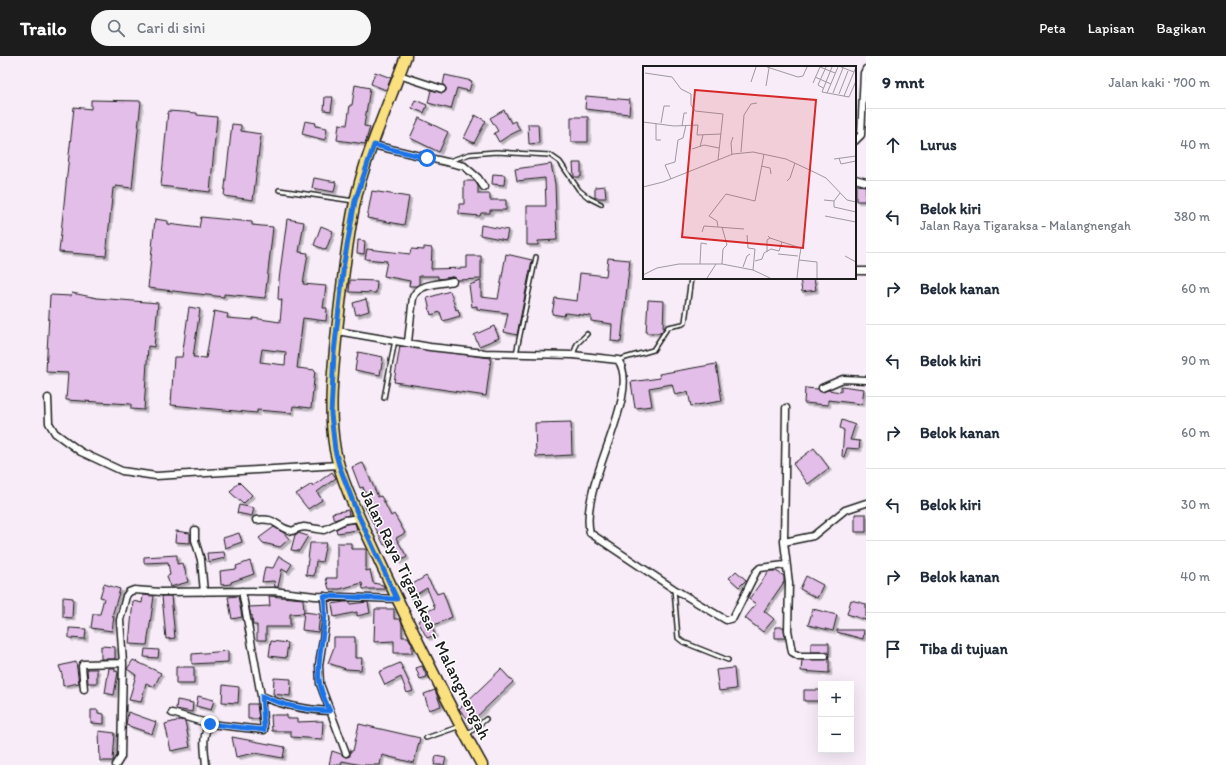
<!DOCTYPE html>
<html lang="id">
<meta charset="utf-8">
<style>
body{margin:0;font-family:Itim,sans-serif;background:#f6f6f7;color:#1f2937}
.controls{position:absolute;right:12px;bottom:12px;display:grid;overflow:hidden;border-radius:0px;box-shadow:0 4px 16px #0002}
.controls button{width:36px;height:36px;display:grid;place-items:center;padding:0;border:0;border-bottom:1px solid #e0e1e3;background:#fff;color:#1f2937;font:20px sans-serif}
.stop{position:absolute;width:12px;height:12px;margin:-9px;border:3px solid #1a73e8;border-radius:50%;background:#fff}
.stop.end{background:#1a73e8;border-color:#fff;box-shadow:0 1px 4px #0008}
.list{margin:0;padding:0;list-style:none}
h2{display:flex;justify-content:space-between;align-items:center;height:52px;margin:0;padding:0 16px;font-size:17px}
h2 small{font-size:13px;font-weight:400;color:#747a83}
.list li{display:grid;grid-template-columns:26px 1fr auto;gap:12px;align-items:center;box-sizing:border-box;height:72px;padding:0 16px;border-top:1px solid #e0e1e3}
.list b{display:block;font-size:15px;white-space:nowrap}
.list p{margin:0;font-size:13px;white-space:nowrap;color:#747a83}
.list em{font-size:13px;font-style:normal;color:#747a83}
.icon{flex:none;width:22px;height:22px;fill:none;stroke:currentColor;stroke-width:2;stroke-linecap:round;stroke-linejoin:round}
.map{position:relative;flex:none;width:866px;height:709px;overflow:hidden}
header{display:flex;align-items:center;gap:24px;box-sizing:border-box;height:56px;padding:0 20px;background:#1c1c1c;color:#fff}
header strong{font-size:19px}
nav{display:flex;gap:22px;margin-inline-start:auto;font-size:14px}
.search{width:280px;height:36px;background:#f6f6f7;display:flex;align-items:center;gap:10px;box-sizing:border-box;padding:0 14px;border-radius:22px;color:#747a83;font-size:15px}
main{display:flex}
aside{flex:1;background:#fff}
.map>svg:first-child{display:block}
.building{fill:#e3bee8;stroke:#1c1c1c;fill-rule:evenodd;filter:url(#shadow)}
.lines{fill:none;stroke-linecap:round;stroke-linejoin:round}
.lane-casing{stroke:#1c1c1c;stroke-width:6}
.street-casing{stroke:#1c1c1c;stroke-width:9}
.primary-casing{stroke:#1c1c1c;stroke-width:13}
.lane{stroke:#fff;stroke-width:3}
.street{stroke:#fff;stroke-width:6}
.primary{stroke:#fbe080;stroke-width:10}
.route{stroke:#1a73e8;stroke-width:5}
.labels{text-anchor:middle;stroke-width:3;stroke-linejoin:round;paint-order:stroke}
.street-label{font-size:17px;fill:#1c1c1c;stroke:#fff}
.inset-road{fill:none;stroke:#9f99a0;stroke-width:1}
.view{fill:#d62828;fill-opacity:0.15;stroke:#d62828;stroke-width:2}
.inset-edge{fill:none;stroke:#1c1c1c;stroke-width:2}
</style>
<header>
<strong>Trailo</strong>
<div class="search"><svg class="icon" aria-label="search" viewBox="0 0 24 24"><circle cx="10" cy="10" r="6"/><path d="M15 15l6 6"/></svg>Cari di sini</div>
<nav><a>Peta</a><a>Lapisan</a><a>Bagikan</a></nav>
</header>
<main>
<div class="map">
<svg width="866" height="709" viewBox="0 0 866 709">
<defs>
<filter id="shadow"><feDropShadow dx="2.5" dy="2.5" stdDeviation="0" flood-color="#0004"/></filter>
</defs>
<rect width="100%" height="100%" fill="#f7ecf8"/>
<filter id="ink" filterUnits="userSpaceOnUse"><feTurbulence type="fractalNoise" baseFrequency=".025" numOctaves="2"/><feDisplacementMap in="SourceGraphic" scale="8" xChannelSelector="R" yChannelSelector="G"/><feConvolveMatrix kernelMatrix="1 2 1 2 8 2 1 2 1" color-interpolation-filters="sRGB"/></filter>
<g filter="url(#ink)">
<path class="building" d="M375,16L391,22L386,34L371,28Z
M445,19L472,25L469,35L457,32L451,53L428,47L431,34L443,37L446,35V32L443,29Z
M355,29L370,32L364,70L370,71L365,88L337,84L339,68L347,69L350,49H352Z
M586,40L630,44L629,58L585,53Z
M325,41H333L331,55L324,54Z
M91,44L141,45L132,132L116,130V132H113L106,200L59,196L74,51L91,53Z
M415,44L427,49L424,57L412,52Z
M504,54L511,67L515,65L520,74L508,80L499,86L494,77L498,75L490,62Z
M168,55L197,57V59L217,61L210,136L161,130Z
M475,59L486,65L474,87L464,82Z
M571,61H588V86H571Z
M419,62L448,76L439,96L410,82Z
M305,65L316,67L315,70L327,72L325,84L302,78Z
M232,68L241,69V75L261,78L253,144L224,140Z
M528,68H538L539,87L529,88Z
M573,107H581V121H574Z
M551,108L555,128L557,184L538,185V189H527V150H546L545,122L517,125L515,113Z
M493,118L505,119L504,129L492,128Z
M314,122L336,126L334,136L312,132Z
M464,125H475L478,130V138H490V144H506V154H490V157H481L480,160L459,158V148H464Z
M856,129L866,130L865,145H856Z
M605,130L606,142H595V131Z
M372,135L409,141L404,169L367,162Z
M201,161L252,166V169L273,171L265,242L224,238V241L148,232L155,163L168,165V168L199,172Z
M287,163L304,166L299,196L308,197L303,228L326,230L323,252H327L326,265L303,262L297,312L315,314L311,352L293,350L292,357L257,354V357L171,349L174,301H182L189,251L200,253L193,301L206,302L214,255L228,258L227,262L253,264V262L280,266L282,244L278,243L279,224ZM262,293L286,296L285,309L260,306Z
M481,169L508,174L506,184L480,179Z
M321,170L333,175L326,194L314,189Z
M358,184L365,185L364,198L357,197Z
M424,191L432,192L431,213L467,212V200H481V223L457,224L454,221L438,223V220H419V228L416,230H409L410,225L384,220L387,205L365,203L367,193L410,198L411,193L424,194Z
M506,198L532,204L517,279L504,276L508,257L477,253V250L472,251L469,229L481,225V241L498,243Z
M608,202L630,204L621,286L611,285L612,268L591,265V260L565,257L564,260L552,258L555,242L577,245L580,217L606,220Z
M800,222H814L816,234L802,236Z
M350,224L377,225L376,237L349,236Z
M450,235L456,254L458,253L460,260L443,265L440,256L431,259L427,242Z
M72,237L97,242L158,247L154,291L148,290L144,354L131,353V348L66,344L68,317L46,316L50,239L71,240Z
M366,243L369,255L356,259L353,247Z
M648,244L664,245L663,274L660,277H646Z
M494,270L499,282L479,290L474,279Z
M400,290L491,302L486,340L394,326Z
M358,296L383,301L380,319L355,314Z
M716,308L722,345L691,350L688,336L675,339L672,328L649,332L652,350L635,352L631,326L660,322L659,318Z
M841,330L864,333L862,348L828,344V349L804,347L805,332L818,333L822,336L828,334L841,336Z
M842,364L855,369L850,384L860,385L859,393L847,392L844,401L842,400L844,374L840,372Z
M571,366L572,399L536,401L535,367Z
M814,392L829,412L808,428L793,408Z
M363,407L378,441L381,440L391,460L394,458L405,477L396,482L407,501L398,506L387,488L384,489L364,449L369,446L363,431L360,432L352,411Z
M332,416L336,422L317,436L322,444L308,453L296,438L312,428L313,430Z
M239,426L252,439L243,448L230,436Z
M239,449L254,452L252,460L237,457Z
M348,454L349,459L334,464L332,457Z
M855,458H866V476H855Z
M355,467L357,474L337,477L336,473L346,468Z
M274,471L284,477L289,483L280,491L263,487L259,482Z
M176,475L190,477V487L175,486Z
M239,477L242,486L225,492L223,482Z
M298,477L308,480L299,495L291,494L295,479Z
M310,487H326L322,506L316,505L314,520L306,519Z
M337,487H351V493H366V515L370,514L373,527L383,529L385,533H363L362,527L340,533H329L326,522H337Z
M224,496L225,502L208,506L207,497Z
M177,499V508L183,507L188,526L170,531L167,520L170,519L168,506L144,507V501Z
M279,500L292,508L287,516L282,513L278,531H275L274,525L262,526L265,511L273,512Z
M250,505L254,518L231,526V528L221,529L220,515L237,513L236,510Z
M736,515L746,524L739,531L729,522Z
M769,515H776L784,520V526L764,555L774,563L763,576L745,562L756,548L749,543Z
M426,520L437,538L443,536L452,561L432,570L435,579L427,582L418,565L429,560L427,555L435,552L427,532L410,542L405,533Z
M806,520L823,529L817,542L800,533Z
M104,528L120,533L112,560H114L112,575L91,572L93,558H100L104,542L100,541Z
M143,539L154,540L147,589L129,588L133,545L142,547Z
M162,540H171L175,582L166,583Z
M238,540L242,561L232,563L228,541Z
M269,540L303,543L304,557L290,558V571H266V584H257V569H253L252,559L251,560L249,551L270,550Z
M63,541L73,542L72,562L63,561Z
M851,544L866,548V564L847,558Z
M344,546H350V548L368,546L370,557L357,560V556L334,561L332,548Z
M375,553H394V563H400L402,568V581H408L412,588V597H394V585L374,586Z
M813,553L837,559L833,575L808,569Z
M304,556L320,558L318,576L302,574Z
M775,571H784L785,582H775Z
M69,572L86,573L85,583L69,582Z
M837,574H864L863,583L837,576Z
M334,581H355V602H362L361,614L346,613L328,607L334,591Z
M271,585L288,587L286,602L269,600Z
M811,587H829V598L825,596H811Z
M101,590L115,591V603H101Z
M145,593L159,594L158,602L144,601Z
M228,595V606L192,608V598Z
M829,603V617L801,615L802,604Z
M133,604L161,617L154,631L146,627L141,646L129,644L136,619L127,613Z
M76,606L79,627L63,630L62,618L59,610Z
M400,607L413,635L407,637L401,621L385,629L379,616Z
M422,610L427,621L420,623L416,612Z
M176,611H194V628H176Z
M109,612H115V615L118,616L114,639L105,637Z
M734,612L736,633L719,635L716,614Z
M87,613H97V627H88Z
M501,613L513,626L471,666L459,653Z
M274,622L291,623L290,640L273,638Z
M223,629L239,631L238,647L222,646Z
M435,634L441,650L429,654L424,638Z
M804,634H821V645H804Z
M198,640L214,644L211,654L196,650Z
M177,644L193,647L192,656L176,653Z
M248,648H257L259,663H248Z
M91,654H98V657L104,658V668L91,667Z
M128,656L156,666L152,678L126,669Z
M271,659H287V663H297V666L323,665L322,683L291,681V675H272Z
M180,664L185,665L190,691L171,695L165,668Z
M359,668L420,682L414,707L382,699L380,709H362L342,705L341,709H329L332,695L341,698L346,701L350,700V695H353Z
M99,675L115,677L113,705H100Z
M232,681L285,691L283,702L255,697L236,701Z
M436,700L446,702L444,709H434Z"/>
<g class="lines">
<defs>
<path id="lane" d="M449,105L470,98L496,96L550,99L560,106L579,134L589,142L601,148
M279,134L354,145
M516,298L536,201
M573,299L577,288L587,278
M618,304L653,294L668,271L683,268L685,266L691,222
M384,342L395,284
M674,533L678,582L683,586L728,604
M468,678L486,663
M426,682L458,671"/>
<path id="street" d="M399,19L442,33
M855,85L861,79L864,17L866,13
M373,89L464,110L478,122L484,131
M855,123L866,126
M855,215H866
M337,275L430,291L485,297L573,299L618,304C643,338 578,430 590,477L674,533L726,564L733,562L756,516L760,512L785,509
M408,286L413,241C419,227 440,228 453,225
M822,332L843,323L866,324
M48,342L49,367L55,377L81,396L122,415L156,420L339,409
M786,352L784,486L789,527L788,574L792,596L799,600H825
M256,464C278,461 274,471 292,475L299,472L304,471L324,474L345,464L360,462
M195,474V484L201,504L204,536
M784,486L813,480L845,454L866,447
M324,540L326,564L319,609L320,628L346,697
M84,633L82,610L83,608L123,607
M261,640C284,650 305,654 330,655
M172,657L210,668
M116,709L121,701L123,607L120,564L126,540L129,536L134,534L161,536L273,535L315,540L397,543
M206,709C205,696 201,679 210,668L264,674L261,640L242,535"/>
<path id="primary" d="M406,0C389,48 366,96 355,146C346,188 342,231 337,274C333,314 328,354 335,394C343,433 364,470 380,506C412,575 445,643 482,709"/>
</defs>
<use href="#lane" class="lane-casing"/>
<use href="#street" class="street-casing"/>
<use href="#primary" class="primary-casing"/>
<use href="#lane" class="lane"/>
<use href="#street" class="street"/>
<use href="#primary" class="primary"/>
</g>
</g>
<g class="lines" filter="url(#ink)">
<path class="route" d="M210,668L264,674L262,640C284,650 305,654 330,655C325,645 320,634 319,623C317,595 328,570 324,540L397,543L356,454L339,409L335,394L331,358L334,297L344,207L355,145L374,89L427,102"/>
</g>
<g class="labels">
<g class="street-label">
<text transform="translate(426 558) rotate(64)" y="6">Jalan Raya Tigaraksa - Malangnengah</text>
</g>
</g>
<g transform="translate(643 10)">
<rect width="213" height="213" fill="#f7ecf8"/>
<path class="inset-road" d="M124,1L155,11L160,10L164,1M177,1L192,7M189,1L179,26L206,31L213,15M198,1L211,6M2,7L29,11L38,23L48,28V39L52,45L80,48L75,94M172,11L188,18M108,16L113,1M170,17L177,1M123,20L126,2M180,22L175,19L183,1M184,27L195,1M190,27L200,2M196,28L205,5M201,30L213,1M0,56L31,60L55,59L54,69L78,68M13,57V74H18M18,57L21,40H27M39,60L41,47H44M57,81L60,69M49,83L61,79L76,82M98,86L101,49L108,38L114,37M89,89L88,77L90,71M196,92L198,98L213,95M191,93L213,90M118,100L127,102L128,108M28,113L22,99L32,96L35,74L40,72L43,59M144,115L147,112L152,97M0,121L20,116L90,88L110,86L143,93L173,107L183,112L204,134L213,136M181,134L191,135L197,127M191,135V141L213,146M182,150L213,156M213,159V181M75,161L74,155L66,150L83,128L112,135L121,88M79,161L84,179L80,183L79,198M59,166L61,160L101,163M104,169L105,182L112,183L110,204M139,176L158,182L156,194L174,196V212M124,186V174L127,172L125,170M135,188L155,190M202,190L213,196M112,195L119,193L121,187L128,183L136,185L139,176L127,172M57,198L58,177L64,178M100,201L104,190L107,188M0,209L14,202L36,198H79L110,204L127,212M64,212L73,198M154,212L156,194"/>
<path class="view" d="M52,24L173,34L160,182L39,171Z"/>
<rect width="213" height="213" class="inset-edge"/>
</g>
</svg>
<div class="controls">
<button>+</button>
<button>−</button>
</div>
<div class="stop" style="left:427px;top:102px"></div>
<div class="stop end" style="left:210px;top:668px"></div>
</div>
<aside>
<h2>9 mnt<small>Jalan kaki · 700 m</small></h2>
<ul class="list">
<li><svg class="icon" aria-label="ahead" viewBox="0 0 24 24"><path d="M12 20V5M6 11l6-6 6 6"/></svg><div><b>Lurus</b></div><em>40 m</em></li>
<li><svg class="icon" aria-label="left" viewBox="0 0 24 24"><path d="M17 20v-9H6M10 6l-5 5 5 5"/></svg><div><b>Belok kiri</b><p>Jalan Raya Tigaraksa - Malangnengah</p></div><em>380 m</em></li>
<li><svg class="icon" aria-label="right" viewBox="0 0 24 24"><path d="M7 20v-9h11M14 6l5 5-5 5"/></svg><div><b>Belok kanan</b></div><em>60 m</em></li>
<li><svg class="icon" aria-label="left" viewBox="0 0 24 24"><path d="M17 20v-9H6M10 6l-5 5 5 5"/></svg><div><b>Belok kiri</b></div><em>90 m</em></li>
<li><svg class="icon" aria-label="right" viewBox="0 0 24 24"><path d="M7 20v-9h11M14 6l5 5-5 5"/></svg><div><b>Belok kanan</b></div><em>60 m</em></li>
<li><svg class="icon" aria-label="left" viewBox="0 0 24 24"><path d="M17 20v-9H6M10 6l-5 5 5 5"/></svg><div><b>Belok kiri</b></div><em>30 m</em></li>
<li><svg class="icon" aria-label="right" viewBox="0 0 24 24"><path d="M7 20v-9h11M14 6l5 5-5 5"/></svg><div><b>Belok kanan</b></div><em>40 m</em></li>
<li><svg class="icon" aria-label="arrive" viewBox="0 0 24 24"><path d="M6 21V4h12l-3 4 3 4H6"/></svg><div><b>Tiba di tujuan</b></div></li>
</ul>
</aside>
</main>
